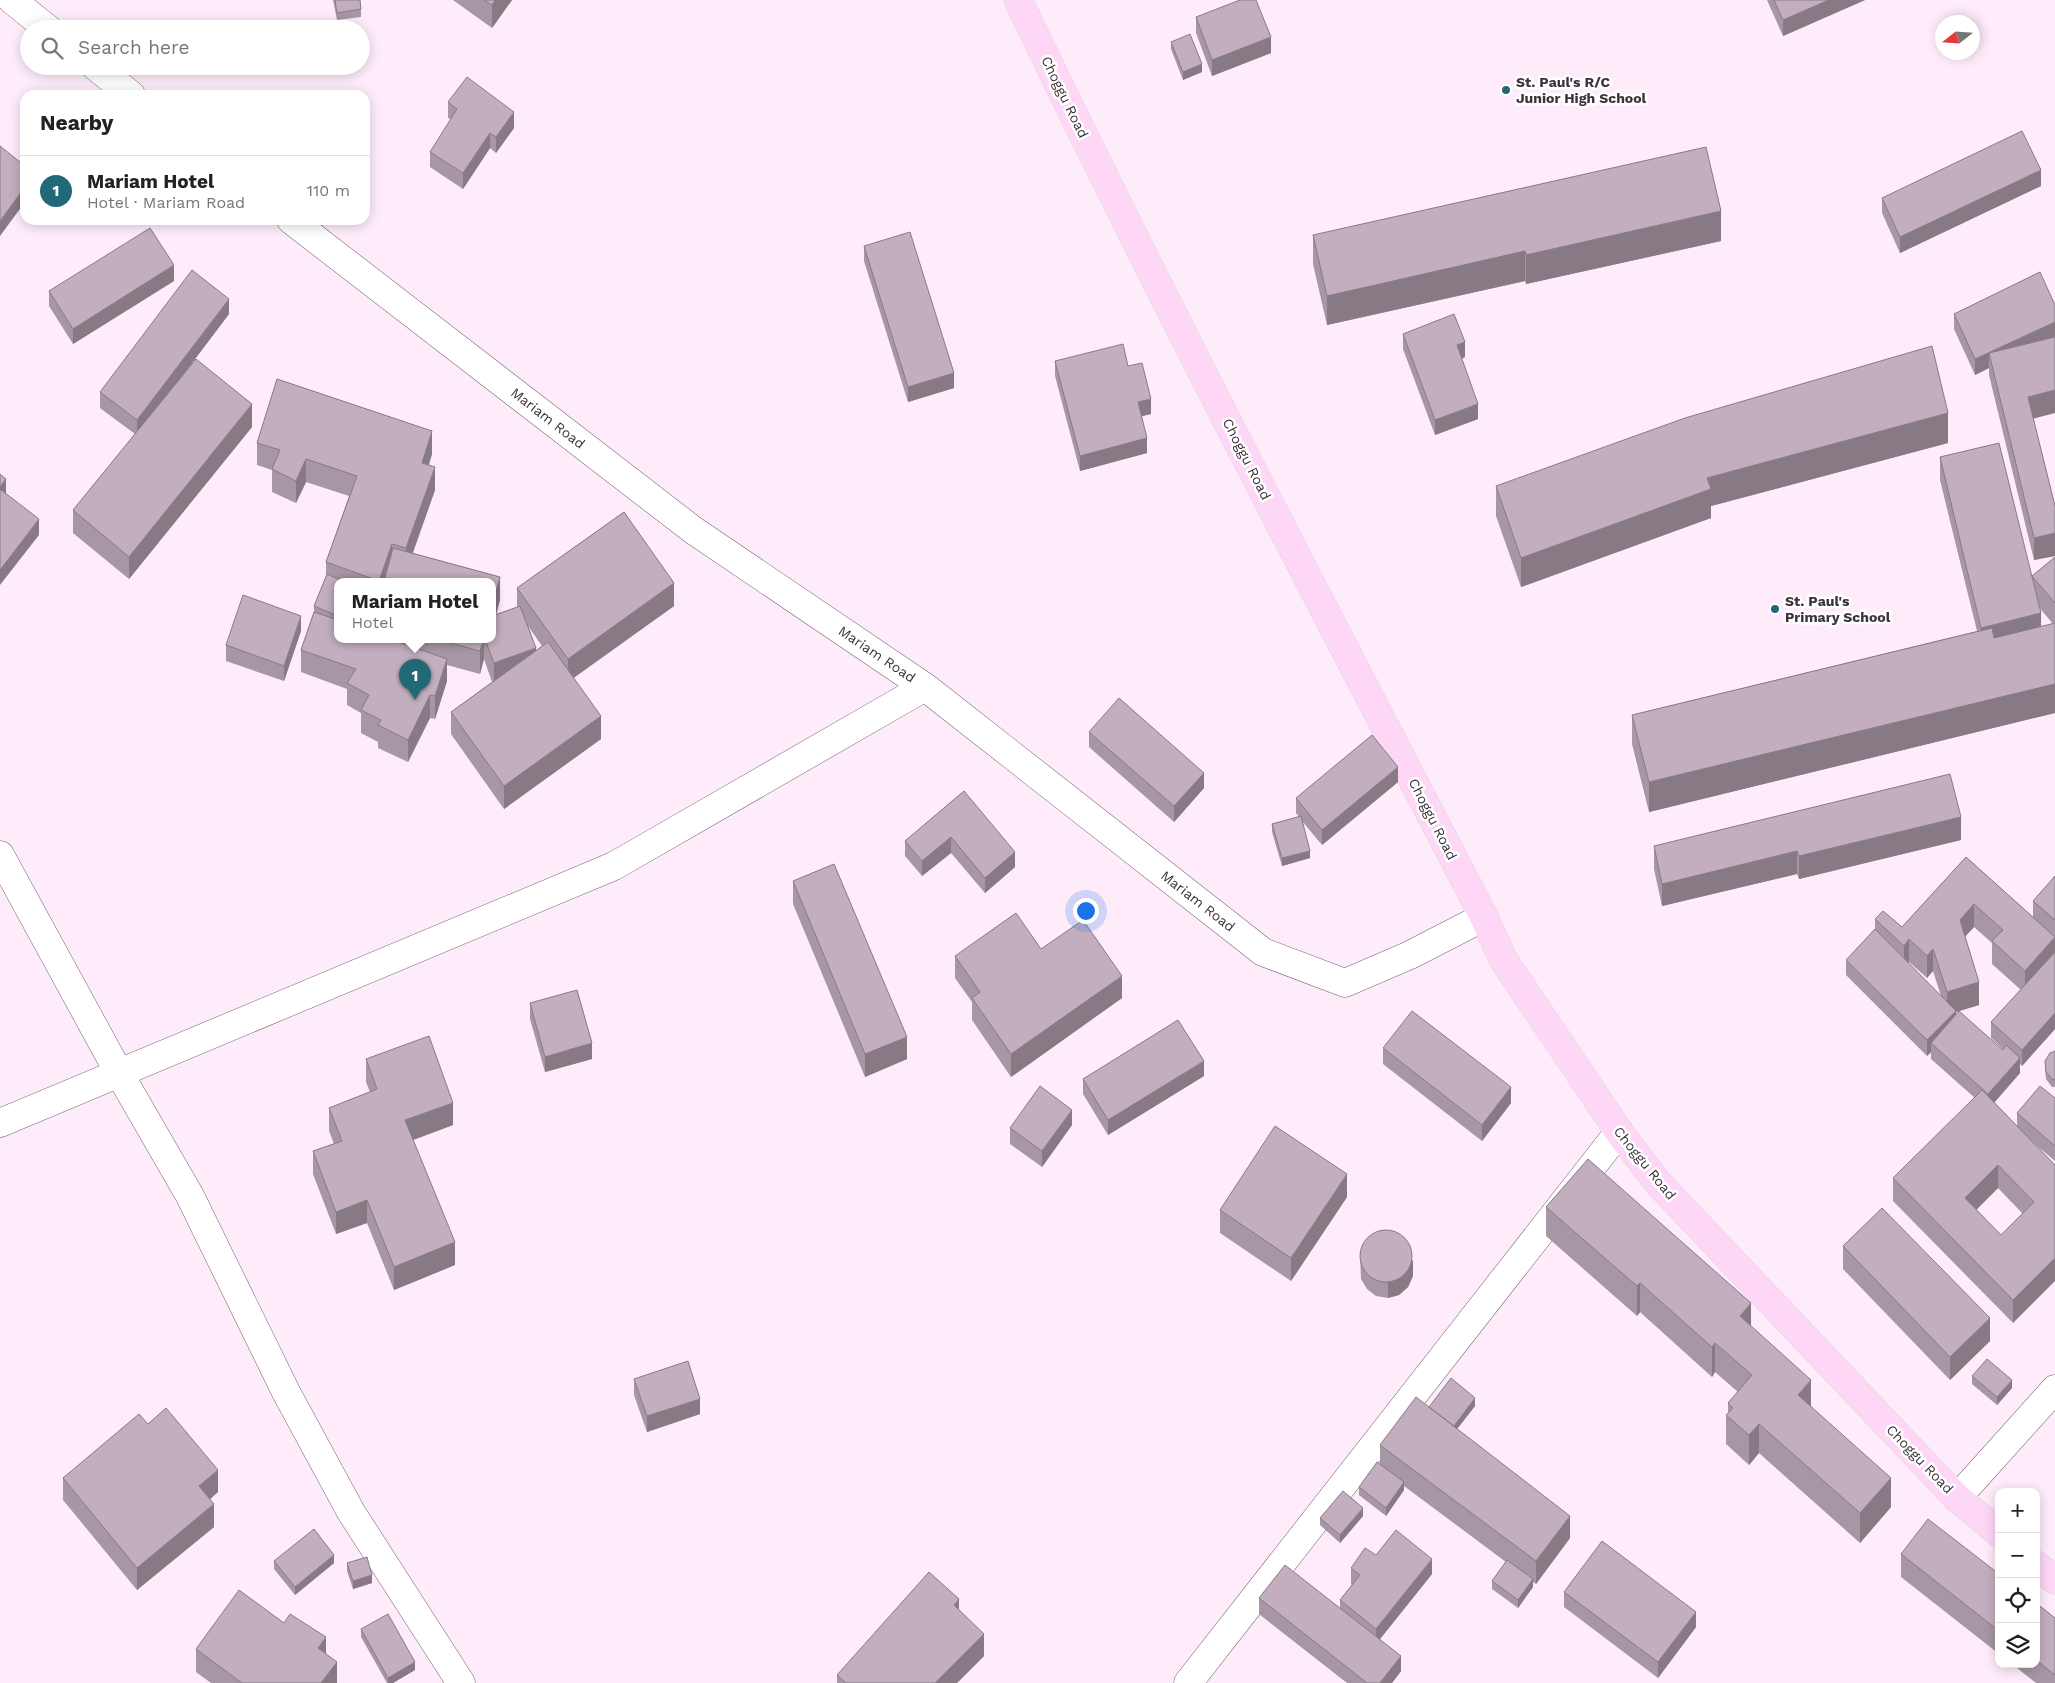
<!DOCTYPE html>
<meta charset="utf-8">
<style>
body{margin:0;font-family:"Work Sans",sans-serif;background:#f2f2f2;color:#222}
.controls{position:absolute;right:15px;bottom:15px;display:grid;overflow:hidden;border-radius:10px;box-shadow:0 2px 12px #0003}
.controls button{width:45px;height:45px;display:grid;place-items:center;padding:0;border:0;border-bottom:1px solid #e0e0e0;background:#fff;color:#222;font:25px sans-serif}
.compass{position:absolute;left:1935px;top:15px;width:45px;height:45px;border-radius:50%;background:#fff;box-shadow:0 2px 12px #0003;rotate:253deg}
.you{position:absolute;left:1085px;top:910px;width:18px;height:18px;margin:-12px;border:4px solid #fff;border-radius:50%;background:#1a73e8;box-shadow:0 0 0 8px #1a73e833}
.badge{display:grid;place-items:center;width:32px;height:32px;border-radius:50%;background:#216977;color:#fff;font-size:16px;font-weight:700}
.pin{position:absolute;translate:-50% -41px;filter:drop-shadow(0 1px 2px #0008)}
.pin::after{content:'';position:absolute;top:26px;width:18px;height:15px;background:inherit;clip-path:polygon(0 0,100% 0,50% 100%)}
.popup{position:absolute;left:334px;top:578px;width:162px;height:65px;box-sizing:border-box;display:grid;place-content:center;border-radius:10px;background:#fff;filter:drop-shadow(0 1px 4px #0005);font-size:16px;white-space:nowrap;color:#767676}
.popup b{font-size:19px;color:#222}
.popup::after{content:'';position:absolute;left:50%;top:100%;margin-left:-10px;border:10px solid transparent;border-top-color:#fff}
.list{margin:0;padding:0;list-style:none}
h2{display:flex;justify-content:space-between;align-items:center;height:65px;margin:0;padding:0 20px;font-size:21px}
h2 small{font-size:16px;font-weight:400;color:#767676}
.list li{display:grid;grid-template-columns:32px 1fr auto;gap:15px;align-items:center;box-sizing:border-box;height:70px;padding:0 20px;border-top:1px solid #e0e0e0}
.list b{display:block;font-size:19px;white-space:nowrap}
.list p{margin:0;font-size:16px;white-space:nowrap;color:#767676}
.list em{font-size:16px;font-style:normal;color:#767676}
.icon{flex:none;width:28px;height:28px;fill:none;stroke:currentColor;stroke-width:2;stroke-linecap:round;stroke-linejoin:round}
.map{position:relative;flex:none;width:2055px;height:1683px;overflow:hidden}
.search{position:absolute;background:#fff;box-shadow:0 2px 12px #0003;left:20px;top:20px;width:350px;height:55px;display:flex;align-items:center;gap:12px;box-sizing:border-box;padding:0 18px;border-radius:28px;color:#767676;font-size:19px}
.panel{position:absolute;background:#fff;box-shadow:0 2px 12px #0003;left:20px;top:90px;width:350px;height:135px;border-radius:15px}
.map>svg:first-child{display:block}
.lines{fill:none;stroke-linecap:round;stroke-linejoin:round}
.minor-casing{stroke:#776573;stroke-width:29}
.major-casing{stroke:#d8d6d7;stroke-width:29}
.minor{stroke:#fff;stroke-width:28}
.major{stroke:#fed7f7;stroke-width:28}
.wall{fill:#a796a3;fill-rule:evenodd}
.shaded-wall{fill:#887a85}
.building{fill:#c2aebe;stroke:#887a85;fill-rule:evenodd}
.poi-dot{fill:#216977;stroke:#fff;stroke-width:2}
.labels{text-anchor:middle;stroke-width:5;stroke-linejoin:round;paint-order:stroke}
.poi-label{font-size:14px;font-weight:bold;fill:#3b3339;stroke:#fff;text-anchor:start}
.street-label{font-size:14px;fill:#3b3339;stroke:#fff}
</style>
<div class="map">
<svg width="2055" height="1683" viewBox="0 0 2055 1683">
<rect width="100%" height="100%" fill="#feecfa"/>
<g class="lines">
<defs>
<path id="minor" d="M12,0L48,29
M95,66L131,95
M291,220L693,530L925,687L1263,952L1345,983L1410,955L1484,917
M0,855L119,1073L190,1196L286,1392L351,1512L461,1683
M0,1123L614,866L925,687
M1957,1498L2055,1389
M1188,1683L1619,1132"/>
<path id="major" d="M1018,0C1166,309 1326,613 1484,917L1503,959L1619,1132L1659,1184L1957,1498L1999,1533
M2036,1565L2055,1580"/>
</defs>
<use href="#minor" class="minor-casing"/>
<use href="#major" class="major-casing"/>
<use href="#minor" class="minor"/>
<use href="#major" class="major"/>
</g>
<path class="wall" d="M333,0H360L361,9V17L337,20Z
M453,0H512L492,28Z
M1767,0H1865L1783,36Z
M1196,17L1271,53L1212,76L1196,33Z
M1171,42L1202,72L1183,80L1171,49Z
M448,102L514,128L496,153L490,148L463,189L430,167V152L451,119L448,118Z
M2041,186L1900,253L1882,213V198Z
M1313,235L1721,241L1526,284L1525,281L1327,325L1313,264Z
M864,246L954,388L908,402L864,261Z
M2040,272L2033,418L2055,506V556L2034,560L1989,375V368L1975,375L1954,329V314Z
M174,281L73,344L49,306V291Z
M229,314L188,368L252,427L129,579L73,533V510L135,434L100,408V392Z
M1403,334L1465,357L1462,359L1478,419L1435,435L1403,349Z
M1055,361L1128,366L1151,414L1142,416L1147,453L1080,471L1055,376Z
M277,379L432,431V454L429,465L435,467V490L413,553L500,577V600L496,615L517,607V588L624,512L674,583V606L573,678L601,716V739L504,809L451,734V712L492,682L484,659L480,674L447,665V681L435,719L430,718L408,762L378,748V742L361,733V713L347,705V689L301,672V650L314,612V606L326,577V562L349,496L306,482L296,503L272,492V470L257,465V443ZM338,581H492V639H338ZM528,626L542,646L536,650V648Z
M1948,443L1711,506V518L1521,587L1496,516V486Z
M1940,457L2032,577V576L2055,557V713L1649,812L1632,744V715L1977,631L1940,480ZM2039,607L2053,624L2041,627Z
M301,631L284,681L226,661V645Z
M1089,732L1204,788L1174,822L1089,747Z
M1398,782L1322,845L1302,821L1310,858L1282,866L1272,832V824L1299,817L1296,813V798Z
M964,791L1015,867L985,893L951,853L922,876L905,856V841Z
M1961,840L1799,879L1797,874L1662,906L1654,869V846Z
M1966,857L2033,917V901L2055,876V1029L2022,1066L2020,1064V1073L1994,1102L2017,1126V1113L2055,1098V1161L2031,1141L2055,1165L2013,1323L1893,1201V1178L1975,1098L1931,1059V1052L1927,1056L1846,975V960L1875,930V919L1902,927ZM1974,927L1992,943V964L2021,990L1991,1022V1038L2003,1049V1050L1956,1014V1012L1979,1005L1965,936ZM1909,962L1927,978L1933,971L1941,996L1908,963ZM1998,1188L2023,1214L2001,1235L1976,1210Z
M793,881L907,1059L865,1077L793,904Z
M1041,949L1122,998L1011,1077L972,1020V1002L955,978V956Z
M530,1003L592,1059L545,1072L530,1019Z
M1383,1048L1511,1103L1482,1141L1383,1064Z
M2055,1051V1087H2052L2046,1079L2045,1069V1061Z
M366,1059L453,1125L413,1140L455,1265L394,1290L367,1223L336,1234L313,1174V1151L334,1144L329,1131V1108L370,1092L366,1082Z
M1204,1076L1108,1135L1083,1094V1079Z
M1072,1125L1042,1167L1010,1144V1128Z
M1347,1197L1291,1281L1220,1233V1210Z
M1546,1207L1751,1326L1811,1406L1891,1507L1860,1543L1759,1453L1749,1465L1726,1444V1415L1728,1413V1403L1738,1392L1715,1372L1712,1377L1640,1312L1637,1316L1546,1236Z
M1843,1246L1990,1341L1950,1380L1843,1269Z
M1360,1252L1413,1276L1408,1287L1399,1295L1388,1298L1376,1296L1367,1289L1361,1279Z
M1972,1376L2012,1388L1997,1405L1972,1384Z
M634,1379L700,1414L647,1432L634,1395Z
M1475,1406L1457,1429L1570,1538L1536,1584L1533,1582V1587L1518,1608L1492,1589V1581L1506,1562L1404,1486V1490L1386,1516L1359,1495V1487L1380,1464V1445L1429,1407Z
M148,1424L218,1492L210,1499L214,1527L137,1590L63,1500V1478Z
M1363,1516L1340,1543L1320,1525V1518Z
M1901,1554L1999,1574V1654L1901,1577Z
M1376,1555L1432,1574L1380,1639L1401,1671L1392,1683H1347L1259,1614V1598L1340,1608V1600L1352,1585L1351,1584V1568Z
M274,1561L334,1563L295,1595L274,1569Z
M347,1563L372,1583L353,1589L347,1571Z
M1564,1592L1696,1627L1658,1678L1564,1607Z
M2036,1603L2055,1618V1683H2036L2012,1664H2036Z
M959,1609L984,1656L957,1683H837V1675Z
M361,1629L415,1670L393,1683H387L361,1637Z
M196,1649L326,1653L337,1683H211L196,1672Z"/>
<path class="shaded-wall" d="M495,0H512L492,28V5Z
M1829,0H1865L1783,36V20Z
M1271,37V53L1212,76V60Z
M1202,64V72L1183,80V72Z
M514,112V128L496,153V137Z
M490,133V148L463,189V173Z
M2041,170V186L1900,253V237Z
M25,187V202L0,236V221Z
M1721,211V241L1526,284V255Z
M1525,251V281L1327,325V296Z
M174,265V281L73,344V329Z
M229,299V314L137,436V420Z
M2055,322V337L1989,353Z
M1465,342V357L1457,361V345Z
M1989,353V368L1975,375V359Z
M954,373V388L908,402V387Z
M2055,390V413L2028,420V397Z
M1151,399V414L1138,417V402Z
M252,404V427L129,579V557Z
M1478,404V419L1435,435V420Z
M1948,413V443L1711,506V518L1521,587V558L1707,478Z
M432,431V454L422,485V463Z
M1147,438V453L1080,471V456Z
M306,459V482L296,503V481Z
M435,467V490L406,571V548Z
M6,479V494L0,502V487Z
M39,519V535L0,585V570Z
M2055,533V556L2034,560V538Z
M392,544V566L387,581H379Z
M500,577V600L492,628V606Z
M674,583V606L568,682V659Z
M2041,613V636L1981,650V628Z
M301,616V631L284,681V666Z
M484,639V659L480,674V651Z
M536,648V670L494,686V663Z
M447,659V681L435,719V696Z
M2055,684V713L1649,812V782Z
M430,695V718L408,762V740Z
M601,716V739L504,809V786Z
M1398,767V782L1322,845V830Z
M1204,773V788L1174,822V806Z
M1961,817V840L1799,879V856Z
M951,837V853L922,876V861Z
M1310,851V858L1282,866V858Z
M1797,851V874L1662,906V884Z
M1015,852V867L985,893V878Z
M1974,904V927L1960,942V920Z
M2055,937V960L2025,993V971Z
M1909,939V962L1904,968V946Z
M1933,949V971L1927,978V956Z
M1122,976V998L1011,1077V1054Z
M1979,982V1005L1956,1012V1027L1931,1043V1052L1927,1056V1040L1947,1015V992Z
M2055,1013V1029L2022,1066V1050Z
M907,1037V1059L865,1077V1054Z
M592,1043V1059L545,1072V1057Z
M2020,1058V1073L1988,1110V1094Z
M1204,1061V1076L1108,1135V1120Z
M1511,1087V1103L1482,1141V1125Z
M453,1103V1125L405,1143V1120Z
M1072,1110V1125L1042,1167V1151Z
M1998,1165V1188L1965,1221V1198Z
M1347,1174V1197L1291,1281V1258Z
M367,1200V1223L336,1234V1212Z
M455,1242V1265L394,1290V1267Z
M2055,1258V1281L2013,1323V1300Z
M1413,1260V1276L1408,1287L1399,1295L1388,1298V1283Z
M1640,1283V1312L1637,1316V1286Z
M1751,1303V1332L1740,1316Z
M1990,1318V1341L1950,1380V1357Z
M1715,1343V1372L1712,1377V1347Z
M1811,1380V1409L1798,1395Z
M2012,1380V1388L1997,1405V1397Z
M1475,1398V1406L1450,1438V1431Z
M700,1399V1414L647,1432V1416Z
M1759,1424V1453L1749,1465V1435Z
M218,1470V1492L199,1509V1486Z
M1891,1478V1507L1860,1543V1513Z
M1404,1482V1490L1386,1516V1508Z
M214,1504V1527L137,1590V1568Z
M1363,1508V1516L1340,1543V1535Z
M1570,1516V1538L1536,1584V1561Z
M334,1555V1563L295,1595V1587Z
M1432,1559V1574L1376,1644V1629Z
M372,1575V1583L353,1589V1581Z
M1533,1579V1587L1518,1608V1600Z
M959,1599V1622L954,1605Z
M1696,1612V1627L1658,1678V1662Z
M984,1634V1656L957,1683H935Z
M326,1637V1660L318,1648Z
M1401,1656V1671L1392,1683H1380Z
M337,1662V1683H321Z
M415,1662V1670L393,1683H388V1678Z"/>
<path class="building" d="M335,0H360L361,9L337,13Z
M484,0H495L492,5Z
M1240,0H1256L1271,37L1212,60L1196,17Z
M1774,0H1829L1783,20Z
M1190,34L1202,64L1183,72L1171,42Z
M467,77L514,112L496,137L490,133L463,173L430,152L457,109L448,102Z
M2022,131L2041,170L1900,237L1882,198Z
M0,146L25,166V187L0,221Z
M1706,147L1721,211L1526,255L1525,251L1327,296L1313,235Z
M150,228L174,265L73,329L49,291Z
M910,232L954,373L908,387L864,246Z
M192,270L229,299L137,420L100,392Z
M2040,272L2055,305V322L1975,359L1954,314Z
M1454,314L1465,342L1457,345L1478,404L1435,420L1403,334Z
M2055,337V390L2028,397L2055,506V533L2034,538L1989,353Z
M1123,344L1128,366L1142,363L1151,399L1138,402L1147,438L1080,456L1055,361Z
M1932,346L1948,413L1707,478L1711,489L1521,558L1496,486L1685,418Z
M196,359L252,404L129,557L73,510Z
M277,379L432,431L422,463L435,467L406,548L392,544L379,581L326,562L357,476L306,459L296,481L272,469L280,450L257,443Z
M1999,443L2041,613L1981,628L1940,457Z
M0,474L6,479L0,487Z
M0,489L39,519L0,570Z
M624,512L674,583L568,659L517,588Z
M393,548L500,577L492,606V581H384Z
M2055,557V603L2032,576Z
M327,574L343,581H338V616L314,606Z
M243,595L301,616L284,666L226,645Z
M520,606L536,648L494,663L485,639H492V616Z
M314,612L338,620V639H390L447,659L435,696L430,695L408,740L378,725L381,720L361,710L369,695L347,683L356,669L301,650Z
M2055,623V684L1649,782L1632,715L1992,628L1994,638Z
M436,639H484L480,651Z
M548,642L601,716L504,786L451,712Z
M1119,698L1204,773L1174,806L1089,732Z
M1372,735L1398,767L1322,830L1296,798Z
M1950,774L1961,817L1799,856L1797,851L1662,884L1654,846Z
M964,791L1015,852L985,878L951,837L922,861L905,841Z
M1301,816L1310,851L1282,858L1272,824Z
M1966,857L2055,937L2025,971L1992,941L2003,930L1974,904L1960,920L1979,982L1947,992L1933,949L1927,956L1909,939L1904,946L1875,919L1883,911L1902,927Z
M834,864L907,1037L865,1054L793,881Z
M2055,876V920L2033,901Z
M1016,913L1041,949L1083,920L1122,976L1011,1054L972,998L980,992L955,956Z
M1875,929L1956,1011L1927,1040L1846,960Z
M2055,952V1013L2022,1050L1991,1022Z
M577,990L592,1043L545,1057L530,1003Z
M1412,1011L1511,1087L1482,1125L1383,1048Z
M1959,1011L2003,1050L2006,1045L2020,1058L1988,1094L1931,1043Z
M1178,1020L1204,1061L1108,1120L1083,1079Z
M429,1036L453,1103L405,1120L455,1242L394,1267L367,1200L336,1212L313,1151L342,1141L329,1108L377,1089L366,1059Z
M2055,1051V1080L2052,1079L2046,1072L2045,1061L2050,1053Z
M1040,1086L1072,1110L1042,1151L1010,1128Z
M2040,1086L2055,1098V1146L2017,1113Z
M1982,1090L2055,1165V1258L2013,1300L1893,1178ZM1998,1165L2034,1202L2001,1235L1965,1198Z
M1275,1126L1347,1174L1291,1258L1220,1210Z
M1588,1159L1751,1303L1740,1316L1811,1380L1798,1395L1891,1478L1860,1513L1759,1424L1749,1435L1726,1415L1733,1408L1728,1403L1752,1375L1715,1343L1712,1347L1640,1283L1637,1286L1546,1207Z
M1882,1208L1990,1318L1950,1357L1843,1246Z
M1360 1256a26 26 0 1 1 52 0a26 26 0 1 1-52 0Z
M1987,1359L2012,1380L1997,1397L1972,1376Z
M688,1361L700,1399L647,1416L634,1379Z
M1451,1378L1475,1398L1454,1426L1429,1407Z
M1416,1397L1570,1516L1536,1561L1380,1445Z
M166,1408L218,1470L199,1486L214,1504L137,1568L63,1478L139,1414L148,1424Z
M1377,1462L1404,1482L1386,1508L1359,1487Z
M1343,1491L1363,1508L1340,1535L1320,1518Z
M1928,1519L1999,1574V1631L1901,1554Z
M314,1529L334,1555L295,1587L274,1561Z
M1396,1530L1432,1559L1376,1629L1340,1600L1360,1575L1351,1568L1365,1548L1376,1555Z
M1602,1541L1696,1612L1658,1662L1564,1592Z
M367,1557L372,1575L353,1581L347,1563Z
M1507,1560L1533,1579L1518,1600L1492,1581Z
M1285,1565L1401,1656L1380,1683H1367L1259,1598Z
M929,1572L959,1599L954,1605L984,1634L935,1683H846L837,1675Z
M239,1590L284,1623L290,1614L326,1637L318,1648L337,1662L321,1683H242L196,1649Z
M2036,1603L2055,1618V1675L2036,1660Z
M388,1614L415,1662L388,1678L361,1629Z"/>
<g class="poi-dot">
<circle cx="1506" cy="90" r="5"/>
<circle cx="1775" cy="609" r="5"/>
</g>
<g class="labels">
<g class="poi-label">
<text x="1516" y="87">St. Paul's R/C<tspan x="1516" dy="16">Junior High School</tspan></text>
<text x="1785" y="606">St. Paul's<tspan x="1785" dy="16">Primary School</tspan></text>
</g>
<g class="street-label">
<text transform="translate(1065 97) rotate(64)" y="5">Choggu Road</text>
<text transform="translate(548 418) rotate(38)" y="5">Mariam Road</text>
<text transform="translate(1247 459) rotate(63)" y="5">Choggu Road</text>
<text transform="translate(877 654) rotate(34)" y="5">Mariam Road</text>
<text transform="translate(1433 819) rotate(63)" y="5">Choggu Road</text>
<text transform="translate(1198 901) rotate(38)" y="5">Mariam Road</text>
<text transform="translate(1645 1163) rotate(51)" y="5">Choggu Road</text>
<text transform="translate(1920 1459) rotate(46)" y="5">Choggu Road</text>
</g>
</g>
</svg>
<div class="controls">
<button>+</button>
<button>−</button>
<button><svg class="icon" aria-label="locate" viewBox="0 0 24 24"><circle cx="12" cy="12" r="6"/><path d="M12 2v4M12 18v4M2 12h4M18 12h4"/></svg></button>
<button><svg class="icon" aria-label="layers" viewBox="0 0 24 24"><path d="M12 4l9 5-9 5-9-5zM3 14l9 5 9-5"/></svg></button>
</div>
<svg class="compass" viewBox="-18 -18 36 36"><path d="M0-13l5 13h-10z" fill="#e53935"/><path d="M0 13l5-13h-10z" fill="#767676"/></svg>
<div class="you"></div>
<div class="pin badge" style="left:415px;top:700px">1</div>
<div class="popup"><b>Mariam Hotel</b>Hotel</div>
<div class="search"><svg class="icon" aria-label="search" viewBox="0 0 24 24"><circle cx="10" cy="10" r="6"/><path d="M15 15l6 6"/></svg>Search here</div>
<section class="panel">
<h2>Nearby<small></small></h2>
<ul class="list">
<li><span class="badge">1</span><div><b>Mariam Hotel</b><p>Hotel · Mariam Road</p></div><em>110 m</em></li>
</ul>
</section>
</div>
